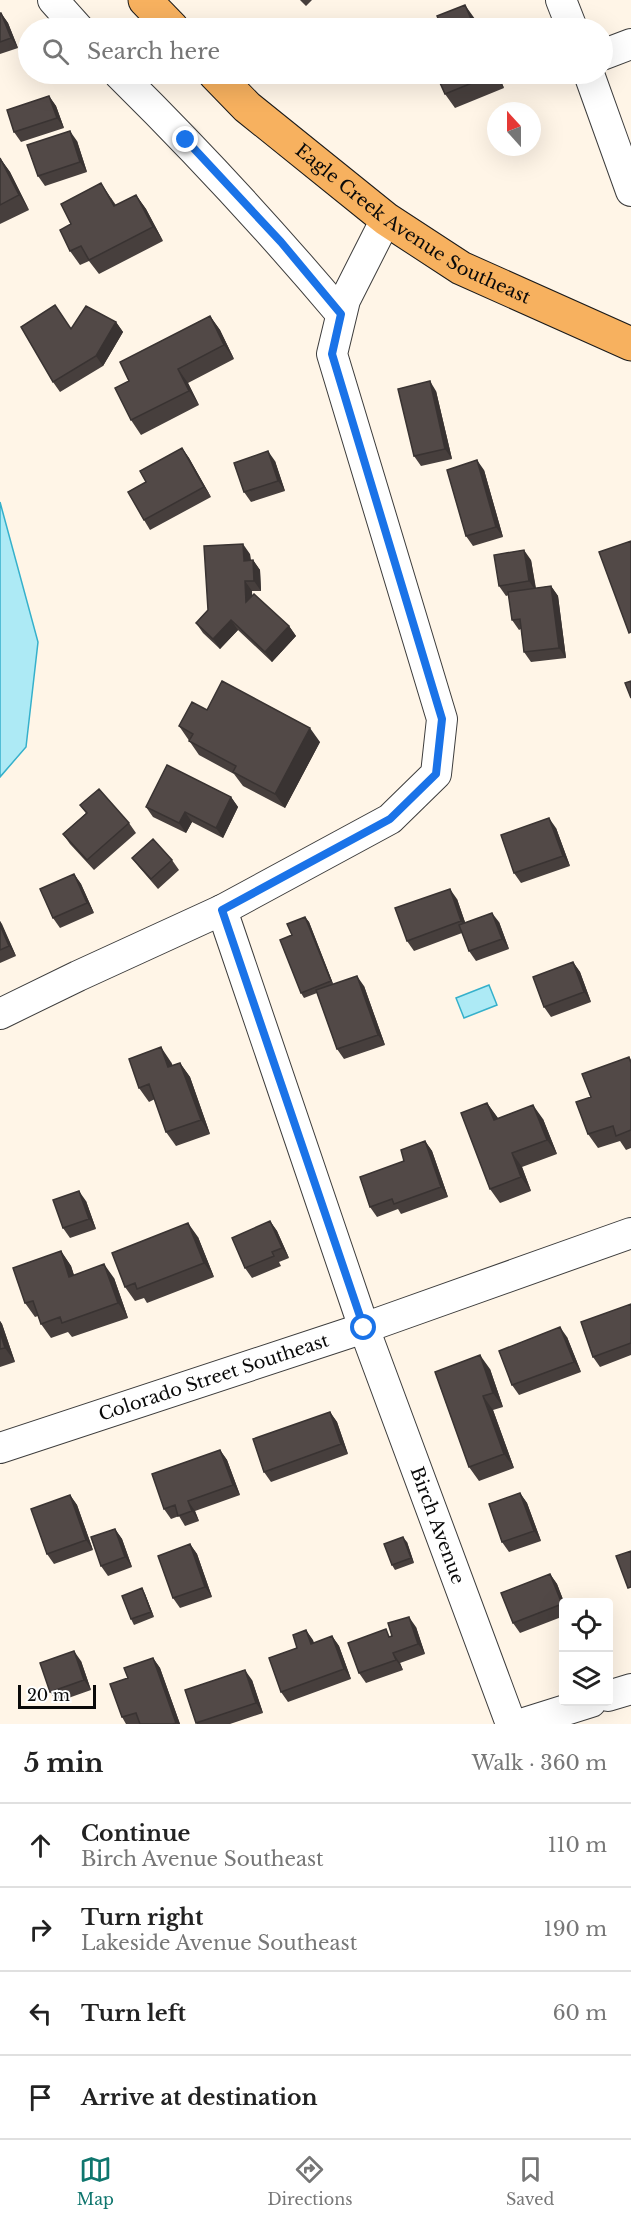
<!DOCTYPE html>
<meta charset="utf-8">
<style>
body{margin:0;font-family:"Libre Baskerville",serif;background:#f6f6f6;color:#222}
.controls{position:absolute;right:18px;bottom:18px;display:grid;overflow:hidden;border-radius:6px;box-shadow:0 6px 24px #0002}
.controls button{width:54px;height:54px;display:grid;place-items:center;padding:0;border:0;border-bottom:2px solid #e0e0e0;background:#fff;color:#222;font:30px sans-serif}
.compass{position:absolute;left:487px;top:102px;width:54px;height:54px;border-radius:50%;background:#fff;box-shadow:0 6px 24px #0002;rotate:339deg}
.scale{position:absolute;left:18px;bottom:15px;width:78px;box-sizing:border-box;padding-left:6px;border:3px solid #0a0a0a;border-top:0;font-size:16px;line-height:21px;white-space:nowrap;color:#0a0a0a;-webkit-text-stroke:4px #fff;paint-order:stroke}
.stop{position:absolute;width:18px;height:18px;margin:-14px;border:4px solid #1a73e8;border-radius:50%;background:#fff}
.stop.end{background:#1a73e8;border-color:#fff;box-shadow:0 2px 6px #0008}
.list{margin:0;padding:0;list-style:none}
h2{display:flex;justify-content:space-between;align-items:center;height:78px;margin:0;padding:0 24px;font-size:26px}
h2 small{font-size:20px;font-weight:400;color:#767676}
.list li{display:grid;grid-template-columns:39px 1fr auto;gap:18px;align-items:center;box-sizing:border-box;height:84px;padding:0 24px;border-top:2px solid #e0e0e0}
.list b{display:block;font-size:22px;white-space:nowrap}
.list p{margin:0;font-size:20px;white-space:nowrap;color:#767676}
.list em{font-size:20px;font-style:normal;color:#767676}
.icon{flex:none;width:33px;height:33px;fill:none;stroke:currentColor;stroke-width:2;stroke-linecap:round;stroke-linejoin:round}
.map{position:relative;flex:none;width:631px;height:1724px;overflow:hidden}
.search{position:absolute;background:#fff;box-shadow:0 6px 24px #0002;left:18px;right:18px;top:18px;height:66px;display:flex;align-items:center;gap:15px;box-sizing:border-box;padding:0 21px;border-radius:33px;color:#767676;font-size:22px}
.sheet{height:414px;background:#fff}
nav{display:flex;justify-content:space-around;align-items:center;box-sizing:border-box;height:84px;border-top:2px solid #e0e0e0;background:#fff;font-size:16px;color:#767676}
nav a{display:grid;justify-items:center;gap:3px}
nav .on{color:#0f766e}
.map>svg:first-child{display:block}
.water{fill:#adeaf5;stroke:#35b0cb;stroke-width:1.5}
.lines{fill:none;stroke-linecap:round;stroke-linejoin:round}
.minor-casing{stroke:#3d3d3d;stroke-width:32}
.major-casing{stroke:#1b1b1b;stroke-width:35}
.minor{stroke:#fff;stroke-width:30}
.major{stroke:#f7b15f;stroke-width:33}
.wall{fill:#473f3d}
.shaded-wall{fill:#393332}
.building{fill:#524947;stroke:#393332;stroke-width:1.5}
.route{stroke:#1a73e8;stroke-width:8}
.labels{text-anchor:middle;stroke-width:6;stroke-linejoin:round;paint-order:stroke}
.street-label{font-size:18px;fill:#0a0a0a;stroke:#fff}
</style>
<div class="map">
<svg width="631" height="1724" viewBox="0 0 631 1724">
<rect width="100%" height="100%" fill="#fff5e7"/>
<path class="water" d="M0,502L38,642L26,747L0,777Z
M489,985L497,1005L464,1018L456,998Z"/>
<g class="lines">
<defs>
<g id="minor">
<path d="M53,0L78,28"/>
<path d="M561,0L572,28"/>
<path d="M602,55L631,44"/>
<path d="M119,74C197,151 271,231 341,314"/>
<path d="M589,74L631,191"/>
<path id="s1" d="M222,910L364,1328L511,1724"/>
<path d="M0,1014L78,976L222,910L390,819L436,774L442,719L332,354L345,300L386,219"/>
<path id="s2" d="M0,1448L364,1328L631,1233"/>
<path d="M608,1696L631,1689"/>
<path d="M521,1724L591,1702"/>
</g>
<g id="major">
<path d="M145,0L172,28"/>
<path id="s3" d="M215,74L247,107L386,219L461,268L631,344"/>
</g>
</defs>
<use href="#minor" class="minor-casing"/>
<use href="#major" class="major-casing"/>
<use href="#minor" class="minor"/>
<use href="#major" class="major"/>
</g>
<path class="wall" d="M300,0H312L306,6Z
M0,13H1L8,23L18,48L0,54Z
M436,74H498L504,88L455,108L445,94Z
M49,96L56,106L64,128L21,142L14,132Z
M77,141L87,172L45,186L38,176Z
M0,158L10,172L29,210L0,224Z
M136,195L146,209L163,241L99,274L89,261L80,265L70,251L71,224L111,198L116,205Z
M210,316L220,330L234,359L188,383L199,405L141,435L131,420L129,381Z
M116,322L123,332L103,366L60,392L53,382L71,329Z
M436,391L452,459L421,466L414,456Z
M182,448L189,458L211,497L150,530L144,520L146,482Z
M275,461L285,491L251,502L244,492Z
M484,470L503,537L473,546L466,536Z
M250,554L251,560H253L260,570L261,591H252V596L289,626L296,636L272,662L238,630L220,649L203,633L196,623L208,610Z
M531,560L536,588L551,586L558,596L566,658L531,662L524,652L521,629L519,630L512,620L509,595L506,596L499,586Z
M207,710L320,742L285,808L243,786L234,774L199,755L179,726Z
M231,797L238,807L223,838L192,822L186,833L153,817L146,807Z
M80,805L129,823L136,833L94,870L70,844L63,834L86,813Z
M556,828L570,866L521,883L514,873Z
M132,858L172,860L179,870L158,889L139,867Z
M74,874L81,884L94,913L60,928L53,918Z
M457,899L465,922H499L509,949L476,961L469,951L462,933L414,951L407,941Z
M305,917L309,922L333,984L364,986L385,1045L344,1059L337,1049L317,993L304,998L301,993L292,935Z
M0,921L16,956L0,963Z
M573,962L580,972L591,1002L551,1017L544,1007Z
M629,1057L631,1060V1148L626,1150L620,1141L598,1148L588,1134Z
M171,1062L173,1066L180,1063L190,1077L210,1134L176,1146L166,1132L155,1099L149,1102L139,1088Z
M487,1103L498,1118L543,1119L557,1154L522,1167L531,1191L500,1203L490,1189Z
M425,1141L432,1151L448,1197L401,1214L398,1209L377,1217L370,1207L404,1161Z
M86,1201L96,1229L70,1238L63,1228Z
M270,1221L277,1231L289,1258L279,1262L281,1266L252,1278L245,1268Z
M198,1237L214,1277L147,1303L144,1298L135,1301L125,1287Z
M61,1251L71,1266L74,1275L114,1278L128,1318L72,1337L68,1332L51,1338L41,1324L38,1316L35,1317L25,1303Z
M631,1304V1355L600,1367L593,1357Z
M0,1321L2,1324L15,1362L0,1367Z
M567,1337L581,1372L519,1395L512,1385Z
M490,1369L503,1407L493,1410L514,1468L479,1481L469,1467L435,1372Z
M330,1412L337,1422L348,1454L271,1482L264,1472Z
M220,1450L227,1460L240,1495L195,1511L199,1521L185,1526L179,1516L171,1519L164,1509Z
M520,1493L527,1503L541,1541L509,1552L502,1542Z
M70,1495L77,1505L93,1550L54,1564L47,1554Z
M115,1529L122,1539L132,1567L108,1576L101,1566Z
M407,1542L414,1563L395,1570L392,1565Z
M190,1544L197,1554L212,1597L180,1608L173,1598Z
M550,1574L557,1584L564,1602V1616L520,1633L513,1623Z
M142,1588L145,1594L154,1617L134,1625L131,1619Z
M416,1627L425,1654L400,1663L403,1670L366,1683L359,1673L391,1636Z
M306,1630L314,1643L332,1636L339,1646L351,1679L288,1702L281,1692L297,1648Z
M153,1658L160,1668L180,1724H126L122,1717L128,1678Z
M81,1661L91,1690L57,1702L50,1692Z
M252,1680L263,1713L230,1724H197L196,1723Z"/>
<path class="shaded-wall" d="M465,5L475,19L479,28H475Z
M1,13L8,23L18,48L11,38Z
M493,74H498L504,88Z
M49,96L56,106L64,128L57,118Z
M70,131L77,141L87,172L80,162Z
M0,158L10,172L29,210L19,195Z
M101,183L111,198L123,221L114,206Z
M136,195L146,209L163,241L153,227Z
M210,316L220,330L234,359L224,345Z
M116,322L123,332L103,366L96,356Z
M178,369L188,383L199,405L189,391Z
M430,381L436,391L452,459L445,449Z
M182,448L189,458L211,497L204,487Z
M268,451L275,461L285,491L278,481Z
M477,460L484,470L503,537L496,527Z
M243,544L250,554L251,571L244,561Z
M524,550L531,560L536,591L529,581Z
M253,560L260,570L261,591L254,581Z
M245,581L252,591L253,612L246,602Z
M551,586L558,596L566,658L559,648Z
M231,620L238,630L220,649L213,639Z
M289,626L296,636L272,662L265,652Z
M310,728L320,742L285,808L275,794Z
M231,797L238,807L223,838L216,828Z
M185,812L192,822L186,833L179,823Z
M549,818L556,828L570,866L563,856Z
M74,874L81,884L94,913L87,903Z
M450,889L457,899L468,931L461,921Z
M492,913L499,922L509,949L502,939Z
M305,917L309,922L334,986L331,981Z
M0,921L2,924L16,956L9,946L0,925Z
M573,962L580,972L591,1002L584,992Z
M357,976L364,986L385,1045L378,1035Z
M161,1047L171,1062L178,1082L168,1067Z
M180,1063L190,1077L210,1134L201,1120Z
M487,1103L497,1117L504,1134L494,1120Z
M533,1105L543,1119L557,1154L547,1140Z
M425,1141L432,1151L448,1197L441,1187Z
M512,1153L522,1167L531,1191L521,1177Z
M79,1191L86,1201L96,1229L89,1219Z
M270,1221L277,1231L289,1258L282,1248Z
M188,1223L198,1237L214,1277L204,1263Z
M61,1251L71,1266L79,1291L69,1277Z
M104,1264L114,1278L128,1318L118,1303Z
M0,1321L2,1324L15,1362L5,1348L0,1332Z
M560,1327L567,1337L581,1372L574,1362Z
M480,1355L490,1369L503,1407L493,1393Z
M483,1396L493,1410L514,1468L504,1454Z
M330,1412L337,1422L348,1454L341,1444Z
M220,1450L227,1460L240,1495L233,1485Z
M520,1493L527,1503L541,1541L534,1531Z
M70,1495L77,1505L93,1550L86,1540Z
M188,1501L195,1511L199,1521L192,1511Z
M115,1529L122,1539L132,1567L125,1557Z
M403,1537L407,1542L414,1563L411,1558Z
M190,1544L197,1554L212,1597L205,1587Z
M550,1574L557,1584L564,1602V1607Z
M142,1588L145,1594L154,1617L151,1612Z
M409,1617L416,1627L425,1654L418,1644Z
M306,1630L313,1640L318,1654L311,1644Z
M332,1636L339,1646L351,1679L344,1669Z
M74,1651L81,1661L91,1690L84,1680Z
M393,1653L400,1663L403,1670L396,1660Z
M153,1658L160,1668L180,1724H177Z
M245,1670L252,1680L263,1713L256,1703Z"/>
<path class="building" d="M465,5L475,28H442L437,16Z
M0,13H1L11,38L0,42Z
M436,74H494L445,94Z
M49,96L57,118L14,132L7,110Z
M70,131L80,162L38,176L27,145Z
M0,158L19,195L0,205Z
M101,183L114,206L136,195L153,227L89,260L81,246L70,251L60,230L71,224L61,204Z
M55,305L71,329L86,306L116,322L96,356L53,382L21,327Z
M210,316L224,345L178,369L189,391L131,420L115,388L129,381L120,362Z
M430,381L445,449L414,456L398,389Z
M182,448L204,487L144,520L128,492L146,482L140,471Z
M268,451L278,481L244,492L234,463Z
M477,460L496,527L466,536L447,470Z
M631,541V632L629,633L599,552Z
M243,544L244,561L253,560L254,581H245L246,602L254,594L289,626L265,652L231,620L213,639L196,623L208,610L204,546Z
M524,550L529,581L499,586L494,555Z
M551,586L559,648L524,652L520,619L512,620L508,592Z
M222,681L310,728L275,794L233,772L236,766L189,741L193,734L179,726L192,702L207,710Z
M631,681V698L625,683Z
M167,765L231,797L216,828L185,812L179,823L146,807Z
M99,789L129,823L87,860L63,834L87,813L80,805Z
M549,818L563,856L514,873L501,835Z
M153,839L172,860L151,879L132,858Z
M74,874L87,903L53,918L40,889Z
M450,889L461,921L407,941L395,908Z
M492,913L502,939L469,951L459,925Z
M305,917L331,981L301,993L280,940L292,935L287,924Z
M0,925L9,946L0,950Z
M573,962L584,992L544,1007L533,977Z
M357,976L378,1035L337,1049L316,990Z
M161,1047L168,1067L180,1063L201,1120L166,1132L149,1084L139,1088L129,1059Z
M629,1057L631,1063V1130L616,1136L613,1126L588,1134L576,1102L591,1097L582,1074Z
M487,1103L494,1120L533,1105L547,1140L512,1153L521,1177L490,1189L461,1113Z
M425,1141L441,1187L394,1204L392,1199L370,1207L360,1177L404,1161L401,1150Z
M79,1191L89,1219L63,1228L53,1200Z
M270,1221L282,1248L272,1252L274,1256L245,1268L232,1238Z
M188,1223L204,1263L137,1289L135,1283L125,1287L112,1253Z
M61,1251L69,1277L104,1264L118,1303L62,1323L60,1317L41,1324L33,1301L25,1303L13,1268Z
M631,1304V1343L593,1357L581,1322Z
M560,1327L574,1362L512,1385L499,1351Z
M0,1332L5,1348L0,1349Z
M480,1355L493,1393L483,1396L504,1454L469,1467L435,1372Z
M330,1412L341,1444L264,1472L253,1439Z
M220,1450L233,1485L188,1501L192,1511L178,1516L175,1505L164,1509L152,1474Z
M520,1493L534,1531L502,1542L489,1504Z
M70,1495L86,1540L47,1554L31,1509Z
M115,1529L125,1557L101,1566L91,1537Z
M403,1537L411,1558L392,1565L384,1544Z
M190,1544L205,1587L173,1598L158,1556Z
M631,1551V1587L628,1588L616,1556Z
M550,1574L562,1604L513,1623L501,1593Z
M142,1588L151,1612L131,1619L122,1596Z
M409,1617L418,1644L393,1653L396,1660L359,1673L348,1643L386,1629L389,1637L392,1636L388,1623Z
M306,1630L311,1644L332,1636L344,1669L281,1692L269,1658L297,1648L293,1635Z
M74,1651L84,1680L50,1692L40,1663Z
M153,1658L176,1723L173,1724H140L136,1713L122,1717L110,1684L128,1678L124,1668Z
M245,1670L256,1703L196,1723L185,1690Z"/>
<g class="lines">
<path class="route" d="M186,140L281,242L341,314L332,354L442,719L436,774L390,819L222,910L364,1328"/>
</g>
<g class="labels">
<g class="street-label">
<text dy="6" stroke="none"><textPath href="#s3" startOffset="250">Eagle Creek Avenue Southeast</textPath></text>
<text dy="6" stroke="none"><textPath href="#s2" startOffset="225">Colorado Street Southeast</textPath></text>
<text dy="6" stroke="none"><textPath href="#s1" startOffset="652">Birch Avenue</textPath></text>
</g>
</g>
</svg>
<div class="controls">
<button><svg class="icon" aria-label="locate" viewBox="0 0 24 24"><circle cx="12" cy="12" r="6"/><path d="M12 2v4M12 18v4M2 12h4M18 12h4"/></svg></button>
<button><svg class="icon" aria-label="layers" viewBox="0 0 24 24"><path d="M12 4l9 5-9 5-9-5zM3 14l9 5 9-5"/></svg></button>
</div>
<svg class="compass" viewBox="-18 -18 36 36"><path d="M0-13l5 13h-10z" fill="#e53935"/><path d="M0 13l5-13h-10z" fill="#767676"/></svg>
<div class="scale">20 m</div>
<div class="stop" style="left:364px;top:1328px"></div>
<div class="stop end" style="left:186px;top:140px"></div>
<div class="search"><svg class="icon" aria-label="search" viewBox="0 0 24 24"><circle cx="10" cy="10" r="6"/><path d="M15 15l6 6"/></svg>Search here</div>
</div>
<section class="sheet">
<h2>5 min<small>Walk · 360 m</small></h2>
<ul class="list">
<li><svg class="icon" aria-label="ahead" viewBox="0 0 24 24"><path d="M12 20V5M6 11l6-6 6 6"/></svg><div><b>Continue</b><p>Birch Avenue Southeast</p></div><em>110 m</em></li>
<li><svg class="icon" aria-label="right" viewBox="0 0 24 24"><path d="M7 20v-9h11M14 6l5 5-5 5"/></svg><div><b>Turn right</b><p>Lakeside Avenue Southeast</p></div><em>190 m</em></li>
<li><svg class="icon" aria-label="left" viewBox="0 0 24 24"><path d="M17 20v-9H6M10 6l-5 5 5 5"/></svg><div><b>Turn left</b></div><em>60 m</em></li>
<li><svg class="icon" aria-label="arrive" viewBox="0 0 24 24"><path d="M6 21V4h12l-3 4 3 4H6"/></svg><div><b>Arrive at destination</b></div></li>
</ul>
</section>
<nav>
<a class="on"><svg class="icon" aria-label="map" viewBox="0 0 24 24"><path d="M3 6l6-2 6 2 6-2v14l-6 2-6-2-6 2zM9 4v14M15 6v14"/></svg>Map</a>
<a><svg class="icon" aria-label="directions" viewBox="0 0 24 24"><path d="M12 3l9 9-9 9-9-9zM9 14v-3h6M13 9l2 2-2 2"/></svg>Directions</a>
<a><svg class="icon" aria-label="saved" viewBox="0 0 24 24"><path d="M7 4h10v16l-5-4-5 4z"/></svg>Saved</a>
</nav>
